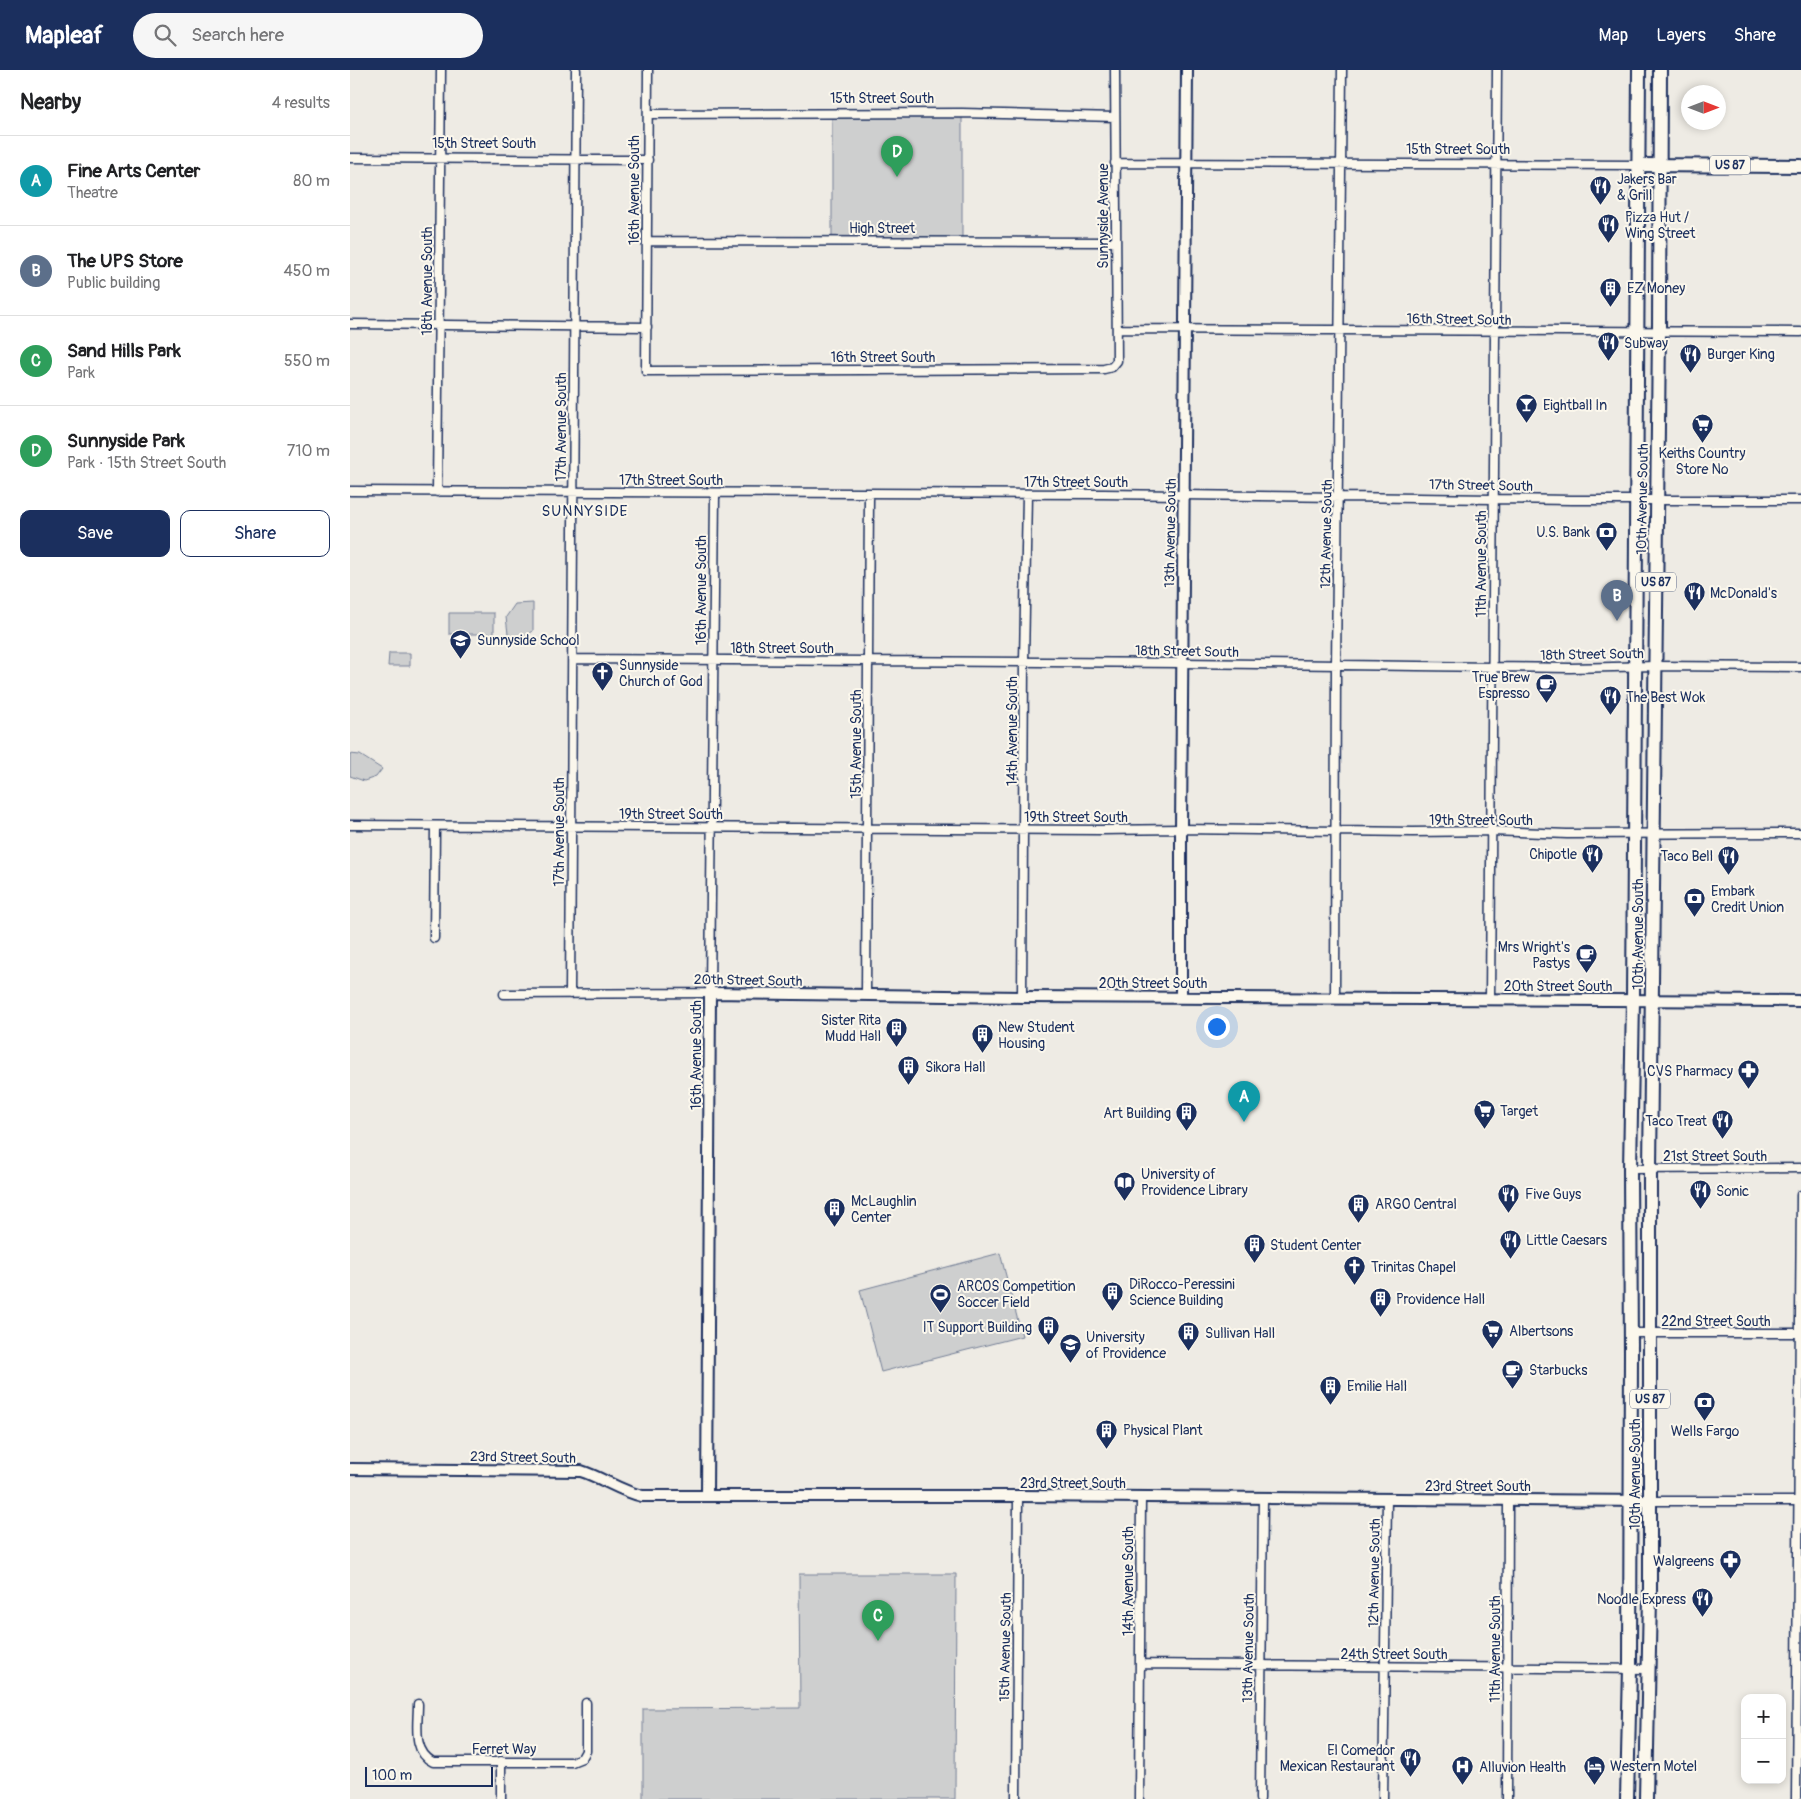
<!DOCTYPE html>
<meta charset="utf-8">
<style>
body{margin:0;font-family:Pangolin,sans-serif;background:#f6f6f6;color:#202124}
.controls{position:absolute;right:15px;bottom:15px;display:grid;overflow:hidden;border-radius:10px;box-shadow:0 2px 8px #0003}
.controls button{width:45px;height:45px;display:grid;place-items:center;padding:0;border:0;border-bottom:1px solid #e0e0e0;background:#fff;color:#202124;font:25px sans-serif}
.compass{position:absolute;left:1331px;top:15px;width:45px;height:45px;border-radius:50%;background:#fff;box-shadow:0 2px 8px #0003;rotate:90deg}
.scale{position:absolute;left:15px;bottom:12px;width:128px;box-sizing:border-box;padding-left:5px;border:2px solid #1b2f5e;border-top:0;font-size:14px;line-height:18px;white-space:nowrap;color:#1b2f5e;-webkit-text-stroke:4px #fbf7ec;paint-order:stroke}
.you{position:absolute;left:866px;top:956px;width:18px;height:18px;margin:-12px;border:4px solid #fff;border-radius:50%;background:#1a73e8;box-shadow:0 0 0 8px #1a73e833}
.badge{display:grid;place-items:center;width:32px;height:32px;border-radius:50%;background:#1b2f5e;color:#fff;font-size:16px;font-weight:700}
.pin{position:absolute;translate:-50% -41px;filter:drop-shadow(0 1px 2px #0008)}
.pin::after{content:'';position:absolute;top:26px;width:18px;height:15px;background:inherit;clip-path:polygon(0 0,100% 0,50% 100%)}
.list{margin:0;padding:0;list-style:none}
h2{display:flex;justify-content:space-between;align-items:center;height:65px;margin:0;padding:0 20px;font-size:21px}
h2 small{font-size:16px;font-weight:400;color:#757577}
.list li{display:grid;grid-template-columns:32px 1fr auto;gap:15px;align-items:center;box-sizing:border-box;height:90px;padding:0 20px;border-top:1px solid #e0e0e0}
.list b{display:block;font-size:19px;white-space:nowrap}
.list p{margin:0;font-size:16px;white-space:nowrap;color:#757577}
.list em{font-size:16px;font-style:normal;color:#757577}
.actions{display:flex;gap:10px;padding:15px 20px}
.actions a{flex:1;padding:11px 0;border:1px solid #1b2f5e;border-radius:10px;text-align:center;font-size:18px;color:#1b2f5e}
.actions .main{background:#1b2f5e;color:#fff}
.icon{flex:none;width:28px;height:28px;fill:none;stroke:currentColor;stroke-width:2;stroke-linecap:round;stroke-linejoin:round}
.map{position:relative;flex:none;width:1451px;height:1729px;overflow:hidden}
header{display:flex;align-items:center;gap:30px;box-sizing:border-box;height:70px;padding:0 25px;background:#1b2f5e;color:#fff}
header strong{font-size:24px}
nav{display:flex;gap:28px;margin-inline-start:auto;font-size:18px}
.search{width:350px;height:45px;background:#f6f6f6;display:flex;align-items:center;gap:12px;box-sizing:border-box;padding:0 18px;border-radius:28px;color:#757577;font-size:19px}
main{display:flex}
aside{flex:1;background:#fff}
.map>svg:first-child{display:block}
.green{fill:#cecfcf;stroke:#747f96}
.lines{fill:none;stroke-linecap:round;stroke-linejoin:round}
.minor-casing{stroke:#1b2f5e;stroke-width:11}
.tertiary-casing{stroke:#1b2f5e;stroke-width:14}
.primary-casing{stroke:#1b2f5e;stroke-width:16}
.trunk-casing{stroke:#1b2f5e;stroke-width:16}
.minor{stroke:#fbf7ec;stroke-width:8}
.tertiary{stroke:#fbf7ec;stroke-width:10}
.primary{stroke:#fbf7ec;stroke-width:12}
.trunk{stroke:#fbf7ec;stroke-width:12}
.labels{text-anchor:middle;stroke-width:4;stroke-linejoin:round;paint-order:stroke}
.shield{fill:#fbf7ec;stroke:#5e6b89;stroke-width:1}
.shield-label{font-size:12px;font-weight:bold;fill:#1b2f5e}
.street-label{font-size:14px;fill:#1b2f5e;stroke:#fbf7ec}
.poi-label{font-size:14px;fill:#1b2f5e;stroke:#fbf7ec;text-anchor:start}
.neighbourhood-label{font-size:15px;letter-spacing:1px;fill:#1b2f5e;stroke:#fbf7ec}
</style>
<header>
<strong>Mapleaf</strong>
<div class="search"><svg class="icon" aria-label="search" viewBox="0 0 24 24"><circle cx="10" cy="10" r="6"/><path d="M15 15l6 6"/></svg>Search here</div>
<nav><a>Map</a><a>Layers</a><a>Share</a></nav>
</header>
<main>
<aside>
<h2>Nearby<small>4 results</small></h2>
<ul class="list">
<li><span class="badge" style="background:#0f9aa8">A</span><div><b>Fine Arts Center</b><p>Theatre</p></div><em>80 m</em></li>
<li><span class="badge" style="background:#5c6f8a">B</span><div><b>The UPS Store</b><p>Public building</p></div><em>450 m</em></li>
<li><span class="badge" style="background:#2e9e5b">C</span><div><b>Sand Hills Park</b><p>Park</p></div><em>550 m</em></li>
<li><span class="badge" style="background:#2e9e5b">D</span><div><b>Sunnyside Park</b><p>Park · 15th Street South</p></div><em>710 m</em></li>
</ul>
<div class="actions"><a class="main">Save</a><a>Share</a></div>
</aside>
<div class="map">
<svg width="1451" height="1729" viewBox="0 0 1451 1729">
<rect width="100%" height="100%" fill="#eeebe4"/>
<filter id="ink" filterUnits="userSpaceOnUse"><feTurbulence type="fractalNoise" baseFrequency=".02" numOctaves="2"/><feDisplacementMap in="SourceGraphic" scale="10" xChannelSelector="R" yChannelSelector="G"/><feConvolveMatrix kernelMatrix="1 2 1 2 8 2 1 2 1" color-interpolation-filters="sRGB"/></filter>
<g filter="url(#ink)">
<path class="green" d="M482,43H612V171L482,170Z
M183,533V561L168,572H159L156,547L165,534Z
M99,543H144V564H99Z
M39,583H60V596H38Z
M0,684L10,685L32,699L26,707L14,711L0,706Z
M650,1183L672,1266L531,1302L510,1220Z
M449,1504H606L605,1729H293V1639L450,1638Z"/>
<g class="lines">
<defs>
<path id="minor" d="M298,0L296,301L754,299L762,297L767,291L765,0
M298,44L612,43L765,47
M0,88L298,90
M765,93L1289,95
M298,171L766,172
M0,254L297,257
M767,259L1451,262
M0,421L753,424L1222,430H1451
M87,422L91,0
M223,589L832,593L1220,598L1306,596L1451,597
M0,755L751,760L831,759L1063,762L1141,761L1217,764L1451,763
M84,868L85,756
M154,924L360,923L365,423
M220,924L226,0
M516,925L519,424
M672,927L674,592L677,424
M985,927L986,595L992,0
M1140,929L1147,0
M1280,1099L1451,1098
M1281,1263H1451
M1300,1431H1451
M790,1594L1299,1599
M68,1634C68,1655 62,1681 83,1692H222L232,1688L236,1681V1633
M151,1691V1729
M666,1729L668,1426
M789,1729L791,1427
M910,1729L913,1428
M1033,1729L1037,1428
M1157,1729L1158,1430
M1446,1729L1451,1125"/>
<path id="tertiary" d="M831,927V759L837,0
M0,1399L231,1401C253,1408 270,1421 292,1426H668L1300,1431
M357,1426L360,923L672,927L1451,931"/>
<path id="primary" d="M1289,95L1451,96"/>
<path id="trunk" d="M1277,1729L1280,1598L1281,1281L1280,1099L1283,930L1289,0
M1296,1729L1300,1527V1099L1309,262L1310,0"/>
</defs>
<use href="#minor" class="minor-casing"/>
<use href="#tertiary" class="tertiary-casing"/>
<use href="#primary" class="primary-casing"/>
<use href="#trunk" class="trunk-casing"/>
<use href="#minor" class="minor"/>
<use href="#tertiary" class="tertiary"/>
<use href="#primary" class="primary"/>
<use href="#trunk" class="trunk"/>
</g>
</g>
<defs>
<symbol id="restaurant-pin" viewBox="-11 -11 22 30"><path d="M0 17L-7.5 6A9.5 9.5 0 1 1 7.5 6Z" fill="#1b2f5e" stroke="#fbf7ec"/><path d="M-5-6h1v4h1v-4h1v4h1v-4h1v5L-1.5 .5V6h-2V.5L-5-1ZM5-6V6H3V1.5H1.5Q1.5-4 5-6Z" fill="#fff"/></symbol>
<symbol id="building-pin" viewBox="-11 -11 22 30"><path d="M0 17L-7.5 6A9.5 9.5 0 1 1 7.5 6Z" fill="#1b2f5e" stroke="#fbf7ec"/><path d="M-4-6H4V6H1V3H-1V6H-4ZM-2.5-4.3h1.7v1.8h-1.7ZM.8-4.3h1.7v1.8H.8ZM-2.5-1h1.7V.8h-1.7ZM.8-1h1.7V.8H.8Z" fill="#fff"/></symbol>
<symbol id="bar-pin" viewBox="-11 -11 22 30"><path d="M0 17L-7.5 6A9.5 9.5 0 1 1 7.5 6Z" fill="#1b2f5e" stroke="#fbf7ec"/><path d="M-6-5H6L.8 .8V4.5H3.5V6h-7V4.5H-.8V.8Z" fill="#fff"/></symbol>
<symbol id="supermarket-pin" viewBox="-11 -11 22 30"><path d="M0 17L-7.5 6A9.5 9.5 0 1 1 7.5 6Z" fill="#1b2f5e" stroke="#fbf7ec"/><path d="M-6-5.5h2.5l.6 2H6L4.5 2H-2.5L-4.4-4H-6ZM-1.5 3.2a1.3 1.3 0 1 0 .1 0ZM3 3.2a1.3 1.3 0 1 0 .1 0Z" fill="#fff"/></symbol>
<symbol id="bank-pin" viewBox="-11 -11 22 30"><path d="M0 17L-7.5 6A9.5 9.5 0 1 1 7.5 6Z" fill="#1b2f5e" stroke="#fbf7ec"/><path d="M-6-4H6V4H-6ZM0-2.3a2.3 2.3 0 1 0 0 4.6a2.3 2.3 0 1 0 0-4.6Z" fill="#fff"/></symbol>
<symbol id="school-pin" viewBox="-11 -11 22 30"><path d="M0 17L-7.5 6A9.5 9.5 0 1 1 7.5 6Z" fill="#1b2f5e" stroke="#fbf7ec"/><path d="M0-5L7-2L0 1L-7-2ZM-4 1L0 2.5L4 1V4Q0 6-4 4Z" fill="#fff"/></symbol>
<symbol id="church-pin" viewBox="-11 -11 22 30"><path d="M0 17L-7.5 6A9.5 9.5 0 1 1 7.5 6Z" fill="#1b2f5e" stroke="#fbf7ec"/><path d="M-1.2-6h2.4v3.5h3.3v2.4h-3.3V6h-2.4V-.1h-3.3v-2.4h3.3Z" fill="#fff"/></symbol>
<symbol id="cafe-pin" viewBox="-11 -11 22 30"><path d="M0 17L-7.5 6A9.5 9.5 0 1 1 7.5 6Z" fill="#1b2f5e" stroke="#fbf7ec"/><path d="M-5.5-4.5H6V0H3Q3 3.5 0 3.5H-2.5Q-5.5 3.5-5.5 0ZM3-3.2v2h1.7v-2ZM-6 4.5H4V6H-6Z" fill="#fff"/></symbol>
<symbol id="pharmacy-pin" viewBox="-11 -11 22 30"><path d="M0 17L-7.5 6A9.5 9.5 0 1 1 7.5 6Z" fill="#1b2f5e" stroke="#fbf7ec"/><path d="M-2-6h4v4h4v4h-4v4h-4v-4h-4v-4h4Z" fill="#fff"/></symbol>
<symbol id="library-pin" viewBox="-11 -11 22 30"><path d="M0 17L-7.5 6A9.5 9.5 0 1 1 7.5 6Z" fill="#1b2f5e" stroke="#fbf7ec"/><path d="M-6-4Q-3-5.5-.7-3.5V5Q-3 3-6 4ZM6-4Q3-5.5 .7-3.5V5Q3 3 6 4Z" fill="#fff"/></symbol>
<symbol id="stadium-pin" viewBox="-11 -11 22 30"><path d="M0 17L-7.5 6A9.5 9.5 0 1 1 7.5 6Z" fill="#1b2f5e" stroke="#fbf7ec"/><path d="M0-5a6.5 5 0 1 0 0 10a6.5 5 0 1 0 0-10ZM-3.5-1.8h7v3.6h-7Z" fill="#fff"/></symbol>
<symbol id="university-pin" viewBox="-11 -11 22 30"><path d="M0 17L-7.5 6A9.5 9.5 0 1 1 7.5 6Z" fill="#1b2f5e" stroke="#fbf7ec"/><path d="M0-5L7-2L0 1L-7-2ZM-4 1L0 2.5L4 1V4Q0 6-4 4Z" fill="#fff"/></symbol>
<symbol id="hotel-pin" viewBox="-11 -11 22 30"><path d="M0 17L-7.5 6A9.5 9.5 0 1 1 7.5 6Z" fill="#1b2f5e" stroke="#fbf7ec"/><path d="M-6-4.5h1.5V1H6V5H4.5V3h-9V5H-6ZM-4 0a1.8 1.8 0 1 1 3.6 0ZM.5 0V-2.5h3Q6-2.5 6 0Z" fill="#fff"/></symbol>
<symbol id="hospital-pin" viewBox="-11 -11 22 30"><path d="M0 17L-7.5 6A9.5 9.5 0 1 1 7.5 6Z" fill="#1b2f5e" stroke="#fbf7ec"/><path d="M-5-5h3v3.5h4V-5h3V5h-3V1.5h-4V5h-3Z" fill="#fff"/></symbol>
</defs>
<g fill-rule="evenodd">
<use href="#restaurant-pin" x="1238" y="104" width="25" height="34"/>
<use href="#restaurant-pin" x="1246" y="142" width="25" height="34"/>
<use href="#building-pin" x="1248" y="206" width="25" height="34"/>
<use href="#restaurant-pin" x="1246" y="260" width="25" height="34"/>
<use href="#restaurant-pin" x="1328" y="272" width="25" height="34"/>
<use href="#bar-pin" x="1164" y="322" width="25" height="34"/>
<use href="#supermarket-pin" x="1340" y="342" width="25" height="34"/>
<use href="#bank-pin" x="1244" y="450" width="25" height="34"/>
<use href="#restaurant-pin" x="1332" y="510" width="25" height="34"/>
<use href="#school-pin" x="98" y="558" width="25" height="34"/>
<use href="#church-pin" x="240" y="590" width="25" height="34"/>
<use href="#cafe-pin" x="1184" y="602" width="25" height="34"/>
<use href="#restaurant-pin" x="1248" y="614" width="25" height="34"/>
<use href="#restaurant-pin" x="1230" y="772" width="25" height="34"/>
<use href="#restaurant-pin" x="1366" y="774" width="25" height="34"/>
<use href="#bank-pin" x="1332" y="816" width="25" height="34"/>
<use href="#cafe-pin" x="1224" y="872" width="25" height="34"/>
<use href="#building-pin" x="534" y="946" width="25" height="34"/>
<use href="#building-pin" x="620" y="952" width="25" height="34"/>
<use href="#building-pin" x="546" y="984" width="25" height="34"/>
<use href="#pharmacy-pin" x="1386" y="988" width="25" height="34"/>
<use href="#supermarket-pin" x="1122" y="1028" width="25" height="34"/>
<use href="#building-pin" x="824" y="1030" width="25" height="34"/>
<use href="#restaurant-pin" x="1360" y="1038" width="25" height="34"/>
<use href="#library-pin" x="762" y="1100" width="25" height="34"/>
<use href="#restaurant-pin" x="1338" y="1108" width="25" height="34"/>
<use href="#restaurant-pin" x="1146" y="1112" width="25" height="34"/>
<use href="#building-pin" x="996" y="1122" width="25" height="34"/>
<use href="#building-pin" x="472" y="1126" width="25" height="34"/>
<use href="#restaurant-pin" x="1148" y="1158" width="25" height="34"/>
<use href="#building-pin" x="892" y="1162" width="25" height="34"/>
<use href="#church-pin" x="992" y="1184" width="25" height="34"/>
<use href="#building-pin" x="750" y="1210" width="25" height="34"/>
<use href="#stadium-pin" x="578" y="1212" width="25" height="34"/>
<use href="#building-pin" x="1018" y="1216" width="25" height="34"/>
<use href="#building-pin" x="686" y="1244" width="25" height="34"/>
<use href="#supermarket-pin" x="1130" y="1248" width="25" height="34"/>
<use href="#building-pin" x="826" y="1250" width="25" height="34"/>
<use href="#university-pin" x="708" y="1262" width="25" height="34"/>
<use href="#cafe-pin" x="1150" y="1288" width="25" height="34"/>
<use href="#building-pin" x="968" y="1304" width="25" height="34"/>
<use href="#bank-pin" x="1342" y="1320" width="25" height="34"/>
<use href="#building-pin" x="744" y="1348" width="25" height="34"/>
<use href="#pharmacy-pin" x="1368" y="1478" width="25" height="34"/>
<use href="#restaurant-pin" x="1340" y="1516" width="25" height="34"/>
<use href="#restaurant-pin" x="1048" y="1676" width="25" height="34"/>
<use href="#hotel-pin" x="1232" y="1684" width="25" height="34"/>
<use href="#hospital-pin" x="1100" y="1684" width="25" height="34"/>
</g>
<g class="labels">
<g class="shield">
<rect x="1360" y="85.5" width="40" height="19" rx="4"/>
<rect x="1286" y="502.5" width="40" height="19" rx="4"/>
<rect x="1280" y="1319.5" width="40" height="19" rx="4"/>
</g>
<g class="shield-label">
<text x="1380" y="99">US 87</text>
<text x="1306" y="516">US 87</text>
<text x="1300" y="1333">US 87</text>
</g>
<g class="street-label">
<text x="532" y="33">15th Street South</text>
<text x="134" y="78">15th Street South</text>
<text x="1108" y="84">15th Street South</text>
<text transform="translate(284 120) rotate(-90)" y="5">16th Avenue South</text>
<text transform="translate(753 146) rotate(-90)" y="5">Sunnyside Avenue</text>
<text x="532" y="163">High Street</text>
<text transform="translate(77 211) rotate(-90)" y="5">18th Avenue South</text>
<text transform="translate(1109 249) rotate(1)" y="5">16th Street South</text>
<text x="533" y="292">16th Street South</text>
<text transform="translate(211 357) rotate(-90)" y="5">17th Avenue South</text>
<text x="321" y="415">17th Street South</text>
<text x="726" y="417">17th Street South</text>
<text transform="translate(1131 415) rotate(1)" y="5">17th Street South</text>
<text transform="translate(1292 429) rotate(-89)" y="5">10th Avenue South</text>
<text transform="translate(820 463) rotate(-89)" y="5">13th Avenue South</text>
<text transform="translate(976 464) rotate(-89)" y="5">12th Avenue South</text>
<text transform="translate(1131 494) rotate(-90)" y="5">11th Avenue South</text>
<text transform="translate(351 520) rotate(-90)" y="5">16th Avenue South</text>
<text x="432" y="583">18th Street South</text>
<text transform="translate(837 581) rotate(1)" y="5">18th Street South</text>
<text transform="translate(1242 584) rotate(-1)" y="5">18th Street South</text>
<text transform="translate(662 661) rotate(-90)" y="5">14th Avenue South</text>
<text transform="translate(506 674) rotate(-90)" y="5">15th Avenue South</text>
<text x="321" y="749">19th Street South</text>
<text x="726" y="752">19th Street South</text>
<text x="1131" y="755">19th Street South</text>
<text transform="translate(209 762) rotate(-90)" y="5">17th Avenue South</text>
<text transform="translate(1288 864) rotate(-90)" y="5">10th Avenue South</text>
<text transform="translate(398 910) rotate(1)" y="5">20th Street South</text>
<text x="803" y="918">20th Street South</text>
<text x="1208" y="921">20th Street South</text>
<text transform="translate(346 985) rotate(-90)" y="5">16th Avenue South</text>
<text x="1365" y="1091">21st Street South</text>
<text x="1366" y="1256">22nd Street South</text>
<text transform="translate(173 1387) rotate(1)" y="5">23rd Street South</text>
<text transform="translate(1285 1404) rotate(-90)" y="5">10th Avenue South</text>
<text x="723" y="1418">23rd Street South</text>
<text x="1128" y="1421">23rd Street South</text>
<text transform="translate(1024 1503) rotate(-89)" y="5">12th Avenue South</text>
<text transform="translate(778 1511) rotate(-90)" y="5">14th Avenue South</text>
<text transform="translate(655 1577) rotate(-89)" y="5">15th Avenue South</text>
<text transform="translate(898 1578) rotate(-89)" y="5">13th Avenue South</text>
<text transform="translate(1145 1579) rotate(-90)" y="5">11th Avenue South</text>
<text x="1044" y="1589">24th Street South</text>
<text x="154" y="1684">Ferret Way</text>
</g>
<g class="poi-label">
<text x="1267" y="114">Jakers Bar<tspan x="1267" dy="16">&amp; Grill</tspan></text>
<text x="1275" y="152">Pizza Hut /<tspan x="1275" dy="16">Wing Street</tspan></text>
<text x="1277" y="223">EZ Money</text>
<text x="1274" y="278">Subway</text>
<text x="1357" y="289">Burger King</text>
<text x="1193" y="340">Eightball In</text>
<text x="1352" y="388" text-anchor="middle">Keiths Country<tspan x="1352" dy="16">Store No</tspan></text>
<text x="1240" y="467" text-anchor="end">U.S. Bank</text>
<text x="1360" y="528">McDonald's</text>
<text x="127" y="575">Sunnyside School</text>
<text x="269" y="600">Sunnyside<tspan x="269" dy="16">Church of God</tspan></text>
<text x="1180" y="612" text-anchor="end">True Brew<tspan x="1180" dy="16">Espresso</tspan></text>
<text x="1276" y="632">The Best Wok</text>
<text x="1227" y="789" text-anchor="end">Chipotle</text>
<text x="1363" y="791" text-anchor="end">Taco Bell</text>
<text x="1361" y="826">Embark<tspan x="1361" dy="16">Credit Union</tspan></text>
<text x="1220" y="882" text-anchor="end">Mrs Wright's<tspan x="1220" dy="16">Pastys</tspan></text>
<text x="531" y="955" text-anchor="end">Sister Rita<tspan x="531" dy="16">Mudd Hall</tspan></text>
<text x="648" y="962">New Student<tspan x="648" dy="16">Housing</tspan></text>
<text x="575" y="1002">Sikora Hall</text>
<text x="1383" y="1006" text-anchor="end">CVS Pharmacy</text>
<text x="1150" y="1046">Target</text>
<text x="821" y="1048" text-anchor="end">Art Building</text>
<text x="1357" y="1056" text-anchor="end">Taco Treat</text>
<text x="791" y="1109">University of<tspan x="791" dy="16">Providence Library</tspan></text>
<text x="1366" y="1126">Sonic</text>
<text x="1175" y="1129">Five Guys</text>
<text x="501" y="1136">McLaughlin<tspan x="501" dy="16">Center</tspan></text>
<text x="1025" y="1139">ARGO Central</text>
<text x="1176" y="1175">Little Caesars</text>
<text x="920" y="1180">Student Center</text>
<text x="1021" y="1202">Trinitas Chapel</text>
<text x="779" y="1219">DiRocco-Peressini<tspan x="779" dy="16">Science Building</tspan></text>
<text x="607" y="1221">ARCOS Competition<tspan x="607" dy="16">Soccer Field</tspan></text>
<text x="1046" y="1234">Providence Hall</text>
<text x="682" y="1262" text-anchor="end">IT Support Building</text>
<text x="1159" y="1266">Albertsons</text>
<text x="855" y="1268">Sullivan Hall</text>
<text x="736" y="1272">University<tspan x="736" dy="16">of Providence</tspan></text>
<text x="1179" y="1305">Starbucks</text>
<text x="997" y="1321">Emilie Hall</text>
<text x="773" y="1365">Physical Plant</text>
<text x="1355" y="1366" text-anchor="middle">Wells Fargo</text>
<text x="1364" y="1496" text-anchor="end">Walgreens</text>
<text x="1336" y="1534" text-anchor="end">Noodle Express</text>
<text x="1045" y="1685" text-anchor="end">El Comedor<tspan x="1045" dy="16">Mexican Restaurant</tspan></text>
<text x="1260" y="1701">Western Motel</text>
<text x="1129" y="1702">Alluvion Health</text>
</g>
<g class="neighbourhood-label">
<text x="235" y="446">SUNNYSIDE</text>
</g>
</g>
</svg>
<div class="controls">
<button>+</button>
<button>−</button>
</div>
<svg class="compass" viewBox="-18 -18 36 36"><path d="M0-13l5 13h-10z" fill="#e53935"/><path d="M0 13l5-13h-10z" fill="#757577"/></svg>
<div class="scale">100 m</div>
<div class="you"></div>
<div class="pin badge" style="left:894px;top:1052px;background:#0f9aa8">A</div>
<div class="pin badge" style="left:1267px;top:551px;background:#5c6f8a">B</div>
<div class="pin badge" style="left:528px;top:1571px;background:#2e9e5b">C</div>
<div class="pin badge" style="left:547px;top:107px;background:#2e9e5b">D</div>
</div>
</main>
